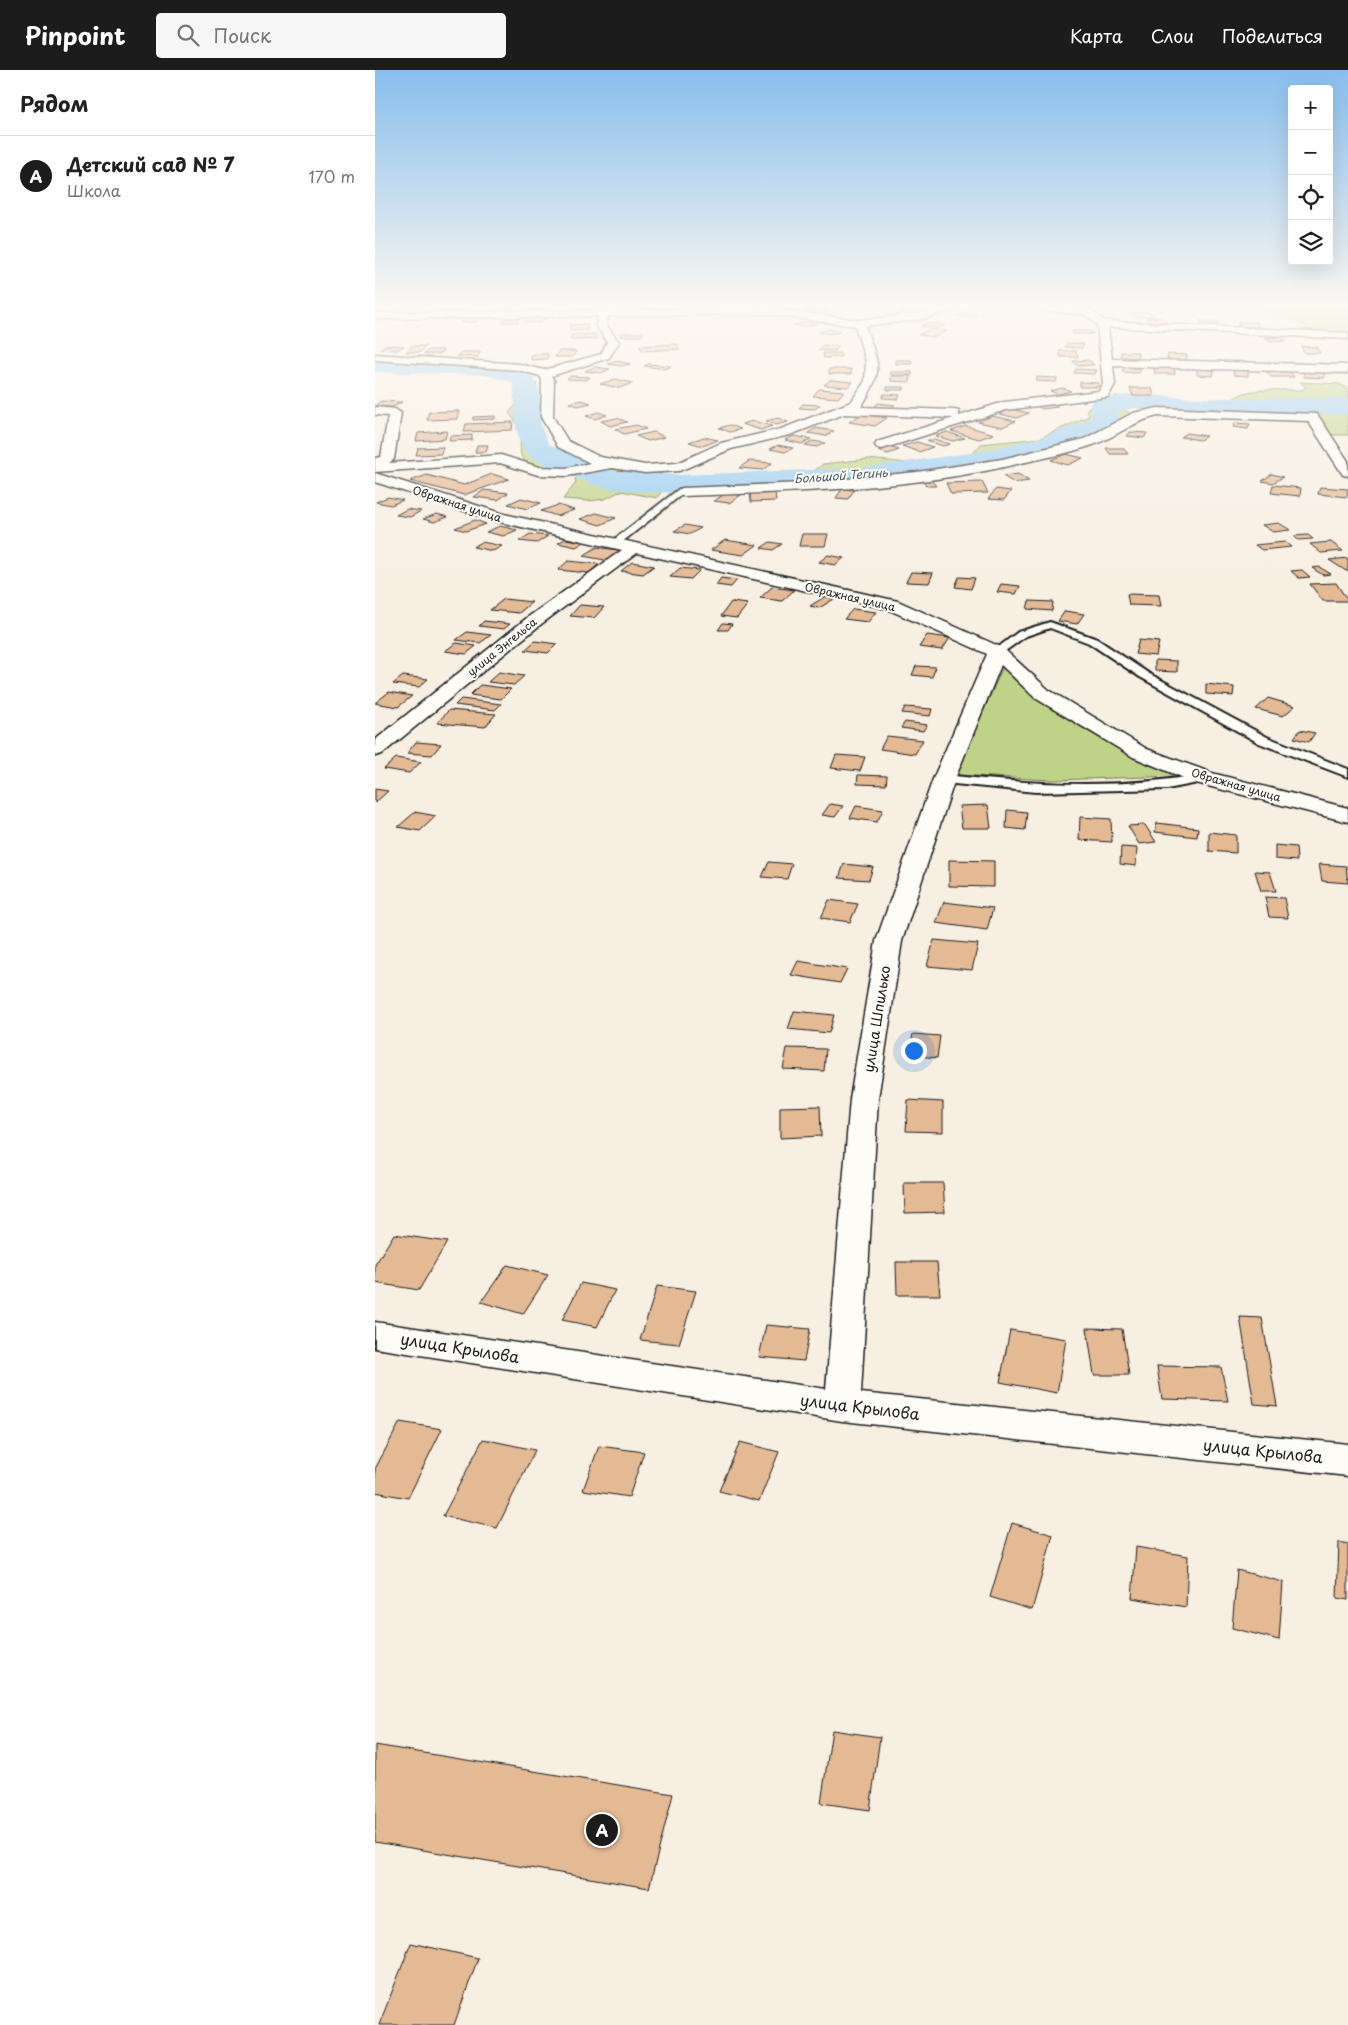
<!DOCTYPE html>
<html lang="ru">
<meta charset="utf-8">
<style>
body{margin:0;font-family:"Playpen Sans",sans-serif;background:#f6f6f6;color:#222}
.controls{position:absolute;right:15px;top:15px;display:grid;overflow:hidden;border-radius:5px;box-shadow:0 5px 20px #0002}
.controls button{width:45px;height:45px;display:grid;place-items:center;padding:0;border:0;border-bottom:1px solid #e0e0e0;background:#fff;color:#222;font:25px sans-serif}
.you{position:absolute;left:538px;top:980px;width:18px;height:18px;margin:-12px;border:4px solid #fff;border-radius:50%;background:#1a73e8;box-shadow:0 0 0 8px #1a73e833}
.badge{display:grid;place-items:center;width:32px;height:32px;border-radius:50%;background:#1c1c1c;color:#fff;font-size:16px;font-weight:700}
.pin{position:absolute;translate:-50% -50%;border:2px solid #fff;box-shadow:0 1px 5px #0006}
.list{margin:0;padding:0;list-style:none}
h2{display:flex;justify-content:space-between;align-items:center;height:65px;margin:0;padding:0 20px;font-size:21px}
h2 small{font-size:16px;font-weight:400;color:#767676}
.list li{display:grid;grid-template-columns:32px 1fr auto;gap:15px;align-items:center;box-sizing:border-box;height:80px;padding:0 20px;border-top:1px solid #e0e0e0}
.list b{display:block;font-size:19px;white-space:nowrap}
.list p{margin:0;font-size:16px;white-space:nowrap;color:#767676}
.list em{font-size:16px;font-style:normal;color:#767676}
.icon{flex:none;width:28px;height:28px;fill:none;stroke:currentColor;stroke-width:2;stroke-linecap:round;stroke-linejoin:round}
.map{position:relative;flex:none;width:973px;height:1955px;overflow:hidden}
header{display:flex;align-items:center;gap:30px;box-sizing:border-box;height:70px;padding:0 25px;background:#1c1c1c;color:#fff}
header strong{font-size:24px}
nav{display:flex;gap:28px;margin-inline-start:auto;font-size:18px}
.search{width:350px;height:45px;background:#f6f6f6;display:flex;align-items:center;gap:12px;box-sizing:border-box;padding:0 18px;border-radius:5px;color:#767676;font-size:19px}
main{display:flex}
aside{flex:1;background:#fff}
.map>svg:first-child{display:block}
.green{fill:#bfd388;stroke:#6e7852}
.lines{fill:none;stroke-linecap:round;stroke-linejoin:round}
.river{fill:#96ccf4;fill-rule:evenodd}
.building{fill:#e4ba94;stroke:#1c1c1c}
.lane-casing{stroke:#1c1c1c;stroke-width:4}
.street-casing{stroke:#1c1c1c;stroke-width:3}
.lane{fill:#fdfcf7;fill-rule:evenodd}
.street{fill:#fdfcf7;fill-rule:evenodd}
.labels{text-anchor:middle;stroke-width:4;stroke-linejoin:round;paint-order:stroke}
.far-street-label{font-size:11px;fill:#1c1c1c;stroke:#fdfcf7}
.far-water-label{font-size:12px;font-style:italic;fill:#475a68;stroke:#fdfcf7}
.street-label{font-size:14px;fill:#1c1c1c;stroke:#fdfcf7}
.near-street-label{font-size:16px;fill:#1c1c1c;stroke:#fdfcf7}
</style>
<header>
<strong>Pinpoint</strong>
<div class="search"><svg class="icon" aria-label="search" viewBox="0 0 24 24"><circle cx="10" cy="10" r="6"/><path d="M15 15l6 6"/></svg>Поиск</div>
<nav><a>Карта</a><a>Слои</a><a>Поделиться</a></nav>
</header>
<main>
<aside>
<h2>Рядом<small></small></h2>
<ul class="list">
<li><span class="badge">A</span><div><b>Детский сад № 7</b><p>Школа</p></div><em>170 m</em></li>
</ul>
</aside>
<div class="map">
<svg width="973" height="1955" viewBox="0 0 973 1955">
<rect width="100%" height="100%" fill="#f8efe3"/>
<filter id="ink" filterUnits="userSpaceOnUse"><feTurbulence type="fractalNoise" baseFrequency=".02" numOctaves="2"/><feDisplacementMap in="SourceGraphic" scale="10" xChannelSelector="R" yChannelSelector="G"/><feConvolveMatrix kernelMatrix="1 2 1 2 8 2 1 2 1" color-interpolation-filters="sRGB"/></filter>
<g filter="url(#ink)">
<path class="green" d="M888,237H973V264L931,261L930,255L888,239Z
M925,312L965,314L973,319V365H948L937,347L867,341L856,345L738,331L740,326L818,332H854C872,315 903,321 927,320L931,317Z
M161,313C164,324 162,331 162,342C163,349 166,351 163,358L176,380L191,387V397C117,399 163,375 134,343L143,332L139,327L146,322V317Z
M719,334L749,339L757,345L739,357L699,368L701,372L628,391L595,387L606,374L665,368L714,346L712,339Z
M493,389L534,393L588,389L580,396L571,399L422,416L312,419L313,415L336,414L345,408L417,405L439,401L448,394Z
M232,399L281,402L289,405L284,408L272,410L287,421L282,428L246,421L230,429L213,431L188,429L201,413L200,409L205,404Z
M628,597C679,647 739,679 804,706L677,710L580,705Z"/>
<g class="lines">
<path class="river" d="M0,288L111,291L155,302L164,321L166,357L174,374L235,401L305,405L487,398L602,382L667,367L706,353L718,346L715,335L719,330L758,324L819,328H973V344H819L758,338L742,341L744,349C729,371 680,380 655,386C600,399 544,409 488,415C451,419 412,418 375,420C328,422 279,425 232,418C216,415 163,394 153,384C134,363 144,335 137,312L111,305L0,302Z"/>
</g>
<path class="building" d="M128,237H141L135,242L123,241Z
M150,237H166L162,242H146Z
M453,238L455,242L433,243L431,239Z
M548,239L551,244H526L523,240Z
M588,242L603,244L598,247L583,246Z
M774,242L780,246L762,247L756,243Z
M91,247H107L102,252H86Z
M131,247H145L142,252H127Z
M156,247L171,248L164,253L149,252Z
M787,247L792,252H775L770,248Z
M824,251H842L844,254H827Z
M430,252L441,254L430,257L419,255Z
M863,252H882L883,257L863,256Z
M554,253L570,255L562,258L546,256Z
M212,254V260L195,261V255Z
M454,259L465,262L455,264L444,262Z
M555,259L572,261L560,267L543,265Z
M697,261H716L718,264H698Z
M247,263H268L267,266H245Z
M221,264L222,269L196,270V265Z
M905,267L912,271L896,272L889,268Z
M692,273L709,274L707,278L690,277Z
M302,274L305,279L267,281L265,276Z
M11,275L29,276L22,280L4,279Z
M448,275L464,276L460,281L443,280Z
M37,276H51L45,282H31Z
M926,276L941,277L945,283H929Z
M53,280H69L65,284H49Z
M184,281H201L198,287H180Z
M684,281H701L703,287H686Z
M86,282H106L102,287L82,286Z
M746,282H763V288L746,287Z
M448,283H465L466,287L449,288Z
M157,284H173L172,289L156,290Z
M793,284L812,285L811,291L792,290Z
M521,290H536L537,294H521Z
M714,290L719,295L702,296L698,291Z
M242,291L255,294L246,296L233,294Z
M273,294L296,296L291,299L269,296Z
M219,297L235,299L226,303L210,301Z
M749,297L766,299L764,303L747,302Z
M779,297L799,298L800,304H780Z
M454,299H476V304H454Z
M701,299L722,300L720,304L699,303Z
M822,299L839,300L838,306L822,305Z
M858,300L873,301V306L859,305Z
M891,301H914L919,307H896Z
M928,301L948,302L950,308L929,307Z
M515,302H537V305H516Z
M195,306L215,307L211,310L192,309Z
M516,306H536L535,312L516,311Z
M662,307L682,308L681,312L661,311Z
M240,309L258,313L244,318L225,314Z
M455,310L478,312L473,317L449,315Z
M705,312L724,313L723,317H705Z
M512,317H529V320H512Z
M688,318L696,321L683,324L675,321Z
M755,318H777L779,326H758Z
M444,319L469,321L463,328L438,326Z
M509,324L525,325L523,329L507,328Z
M207,330L216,333L203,336L194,333Z
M6,331L27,332L18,337L0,336Z
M503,333L520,335L516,339L499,338Z
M675,333L683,337L667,339L660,335Z
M428,334L445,335L440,339L424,338Z
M636,339L654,343L642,348L624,344Z
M84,341L82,349L52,350L54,342Z
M223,342L232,345L220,349L211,346Z
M487,344L512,348L500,356L474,352Z
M120,346V349L98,350V347Z
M617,346L641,351L627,357L603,352Z
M242,348L252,352L235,356L226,351Z
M403,348L413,352L401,355L391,351Z
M378,351L397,356L386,360L367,354Z
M138,352L137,360L89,362L91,354Z
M860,353L875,354L873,359L858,357Z
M262,355L271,359L249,364L240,359Z
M355,355L366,359L355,362L344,358Z
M591,356L619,364L604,369L576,361Z
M441,358L459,361L451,366L433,363Z
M72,361L70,369L41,371L43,363Z
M279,362L290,367L273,371L261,366Z
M572,362L590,368L578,371L560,366Z
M755,362L772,363L769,368L752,366Z
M812,363L831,366L825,370L806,367Z
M97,365V370L74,371L75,366Z
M419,366L436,369L427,374L410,370Z
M329,367L343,370L328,376L314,372Z
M559,369L575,374L568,376L552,371Z
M437,371L450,373L442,377L430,375Z
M542,372L558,377L544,382L527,376Z
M102,375H113L111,382H100Z
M403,375L418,378L410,382L395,379Z
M68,377L66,384L41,385L43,378Z
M513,377L524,380L513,384L503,381Z
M731,378H748L753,384H735Z
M691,384L708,388L693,395L676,390Z
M374,391L397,393L388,400L364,398Z
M117,404L134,409L89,425L35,411L52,405L89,415Z
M643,404L654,411L639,413L628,406Z
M897,404L908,407L898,413L887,411Z
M556,410L561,416H552L547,411Z
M607,412L613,423L576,424L571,413Z
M898,415L926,418L925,426L896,423Z
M945,417L973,419L972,427L943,424Z
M467,419L479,420L473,429L461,428Z
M621,419L636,421L629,430L613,429Z
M109,420L133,423L123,430L99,427Z
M400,422L401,431L376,432L375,423Z
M351,423L366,425L354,433L339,431Z
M13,427L28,430L16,435L1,432Z
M146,428L166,433L152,439L133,434Z
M183,435L199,440L182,446L166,441Z
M32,439L46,441L35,447L21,445Z
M221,443L241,448L225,455L205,449Z
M62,444L73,447L59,452L48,449Z
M100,450L111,454L91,461L80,458Z
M904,453L915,460L898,462L887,455Z
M310,455L326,458L315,464L299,461Z
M125,456L142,460L128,466L111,462Z
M155,464L173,466L162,473L144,471Z
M427,464H453L450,476H424Z
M933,465L938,469L923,470L919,466Z
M190,469L209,472L201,477L183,473Z
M350,470L382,475L368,485L336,480Z
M107,472L127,476L118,481L98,477Z
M395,472L407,474L398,480L386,478Z
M910,472L916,477L887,480L880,475Z
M956,472L968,481L946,483L935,474Z
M222,477L249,481L235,491L208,486Z
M453,485L469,488L460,495L444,492Z
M973,488V501H971L954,490Z
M193,491L224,494L214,503L183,500Z
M257,492L279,496L268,504L246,501Z
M944,497L956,504L948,505L937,498Z
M305,498L325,500L316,509L295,507Z
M927,500L935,507L924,508L916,501Z
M536,502L558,503L554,513L531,512Z
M584,507L600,508L596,519L580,517Z
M346,508L362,510L356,517L341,515Z
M961,513L973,531H948L935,514Z
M626,514L645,516L641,524L622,522Z
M397,517L419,520L407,531L385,528Z
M752,524L784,525L786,536L754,535Z
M451,526L459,529L444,538L435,536Z
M129,529L157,532L144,543L115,540Z
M654,531L678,532L677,541L652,539Z
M356,532L373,534L362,548L346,546Z
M205,535L229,537L219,548L195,546Z
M478,539L501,542L493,552L469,549Z
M690,541L709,544L702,554L683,551Z
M109,551L135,554L129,559L104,556Z
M348,553L357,554L353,560H343Z
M92,562L116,565L105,573L81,570Z
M552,565L575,568L567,580L544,577Z
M764,570L784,572L781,586L760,584Z
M160,571L182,574L173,583L150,580Z
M81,573L101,576L91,584L70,581Z
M780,590L802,591V602L780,601Z
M541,596L561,597L557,607L537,605Z
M124,602L149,606L139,615L113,612Z
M28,606L53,609L44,617L18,614Z
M831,614L859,617L858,626L831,624Z
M105,615L136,619L126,629L95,625Z
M14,622L37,626L23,637L0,633Z
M893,628L920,636L908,646L881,639Z
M86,629L126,634L120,640L80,635Z
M530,637L557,639L555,646L527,643Z
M74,640L121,644L110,657L62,653Z
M530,652L552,655L548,661L526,658Z
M925,660L940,663L934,672L919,668Z
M512,666L548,670L540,684L505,679Z
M41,672L66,674L57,685L32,683Z
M461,685L490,687L485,701L456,698Z
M21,688L46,692L34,703L9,699Z
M483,705L512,706L511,715L482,714Z
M0,719L13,721L0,733Z
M455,734L468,736L460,747L447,745Z
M613,735L616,758H587L584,736Z
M481,736L508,740L502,752L475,748Z
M632,740L652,742L650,760L631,758Z
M40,742L61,746L45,761L23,757Z
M705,747L736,749L737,772L704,770Z
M782,753L823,758L822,767L780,762Z
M770,755L781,772L764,774L753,756Z
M834,762L861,765V783L834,781Z
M900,775L921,777L922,791L900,789Z
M746,777L762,778L761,796L745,794Z
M574,790L619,791V817L574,816Z
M394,792L417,794L412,809L387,807Z
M469,794L498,797L494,810L464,808Z
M944,794L971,796L973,813L947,811Z
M880,801L895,802L901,821H886Z
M890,827L909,828L913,848L894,847Z
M454,830L483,834L475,852L446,848Z
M569,832L618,838L612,860L561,853Z
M559,870L603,874L597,900L552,896Z
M423,891L472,899L465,913L416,905Z
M419,941L459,945L454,963L413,959Z
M538,964L565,966L562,988L534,985Z
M412,978L451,979L449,1001L408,999Z
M533,1030L568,1032V1062L531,1061Z
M445,1036L446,1066L405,1068V1037Z
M529,1113H568L570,1142L530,1143Z
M19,1164L72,1172L44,1220L0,1213V1195Z
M521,1192H562L565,1225H522Z
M132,1195L173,1205L148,1244L106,1232Z
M206,1213L240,1220L222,1257L187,1250Z
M282,1216L321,1221L304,1274L265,1270Z
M865,1247L887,1248L902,1336L879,1334Z
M391,1255L435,1259L429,1291L384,1287Z
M712,1258L747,1259L754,1305H719Z
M635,1260L691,1269L682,1323L625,1312Z
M782,1296L846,1297L853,1331L787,1329Z
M25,1352L67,1359L33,1428L0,1422V1399Z
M108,1369L160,1380L122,1458L68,1446Z
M365,1372L404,1382L384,1431L344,1421Z
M224,1376L269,1382L254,1427L208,1420Z
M637,1453L678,1465L657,1540L615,1527Z
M964,1472L973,1474V1530L962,1528Z
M761,1477L813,1486L811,1537L757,1528Z
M862,1500L908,1512L904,1570L857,1558Z
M457,1660L505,1667L495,1740L446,1733Z
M0,1675L298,1724L274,1818L0,1772Z
M36,1873L103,1888L79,1955H4Z"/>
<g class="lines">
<defs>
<path id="lane" d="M304,419L311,421L242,476H236V472Z
M675,552L722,569L773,603L892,667L973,699V707L884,673L765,607L714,573L675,558L651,566L626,584H618L617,582L643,562Z
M829,704L835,708L833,711L792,719L661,722L569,713L563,709L569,705C655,714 743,720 829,704Z"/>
<path id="street" d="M568,237H582L549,249L490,256C504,295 510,300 486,337L579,340L584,341V346L629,332L724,321L728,314L722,255L711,245L665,240L660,237L714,239L730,251L973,263V269L733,257L737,289L973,295V303L738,296L740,314L733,327L631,340L507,379L502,378L500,375L502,372L579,348L469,344L415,365L356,379L304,401L270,403L237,398L192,406L163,405L125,393L0,402V388L6,387L13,346L0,345V337L20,339L26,343L19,389L14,393L126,385L164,397L192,398L215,393L183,377L166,347L167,310L165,306L143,300L0,290V284L144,294L169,300L226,284L232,272L221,255L223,246L0,249V243L391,238L484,250L548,243ZM391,244L480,256L491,292L490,311L476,332L406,359L346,373L302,393L270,395L225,387L193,371L178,347L179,310L176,306L234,288L244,272L231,255L233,246Z
M783,338L942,344L973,391V406L968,405L933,351L783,346C758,351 741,367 718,375C689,385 658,390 629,397C524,420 414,422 307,426L300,422L307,418L429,413L542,402L627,389L709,369L758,343Z
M0,403L129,444L523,531L628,578L674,620L772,679L837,703L973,738V752L821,713L758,687L660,628L626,595L580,709L527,871L503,1029L486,1323L973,1374V1406L467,1351L0,1278V1252L451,1319L475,1029L501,871L558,709L612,584L512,539L262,483L165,555L7,684L0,686V670L153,547L247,480L120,451L0,412Z"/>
</defs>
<use href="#lane" class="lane-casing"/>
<use href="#street" class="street-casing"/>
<use href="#lane" class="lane"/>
<use href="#street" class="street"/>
</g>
</g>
<linearGradient id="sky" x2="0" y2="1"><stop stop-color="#87beed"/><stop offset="0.46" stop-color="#fcf8f2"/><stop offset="1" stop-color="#fcf8f2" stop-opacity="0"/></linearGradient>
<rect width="973" height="510" fill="url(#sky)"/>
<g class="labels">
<g class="far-street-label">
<text transform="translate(82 434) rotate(18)" y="4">Овражная улица</text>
<text transform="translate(475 527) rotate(13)" y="4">Овражная улица</text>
<text transform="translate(127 577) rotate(-39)" y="4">улица Энгельса</text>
<text transform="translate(861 715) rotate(16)" y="4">Овражная улица</text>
</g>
<g class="far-water-label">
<text transform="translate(466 406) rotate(-4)" y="4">Большой Тегинь</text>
</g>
<g class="street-label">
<text transform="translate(502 949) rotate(-81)" y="5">улица Шпилько</text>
</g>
<g class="near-street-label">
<text transform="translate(85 1278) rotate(9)" y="6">улица Крылова</text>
<text transform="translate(485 1337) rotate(7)" y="6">улица Крылова</text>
<text transform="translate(888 1381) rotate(6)" y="6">улица Крылова</text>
</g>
</g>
</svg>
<div class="controls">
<button>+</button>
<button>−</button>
<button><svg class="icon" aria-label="locate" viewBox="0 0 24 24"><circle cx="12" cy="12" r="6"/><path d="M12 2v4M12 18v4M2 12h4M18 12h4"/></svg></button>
<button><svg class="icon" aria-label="layers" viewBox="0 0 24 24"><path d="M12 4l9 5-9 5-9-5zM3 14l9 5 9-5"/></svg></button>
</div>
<div class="you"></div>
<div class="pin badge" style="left:227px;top:1760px">A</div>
</div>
</main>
